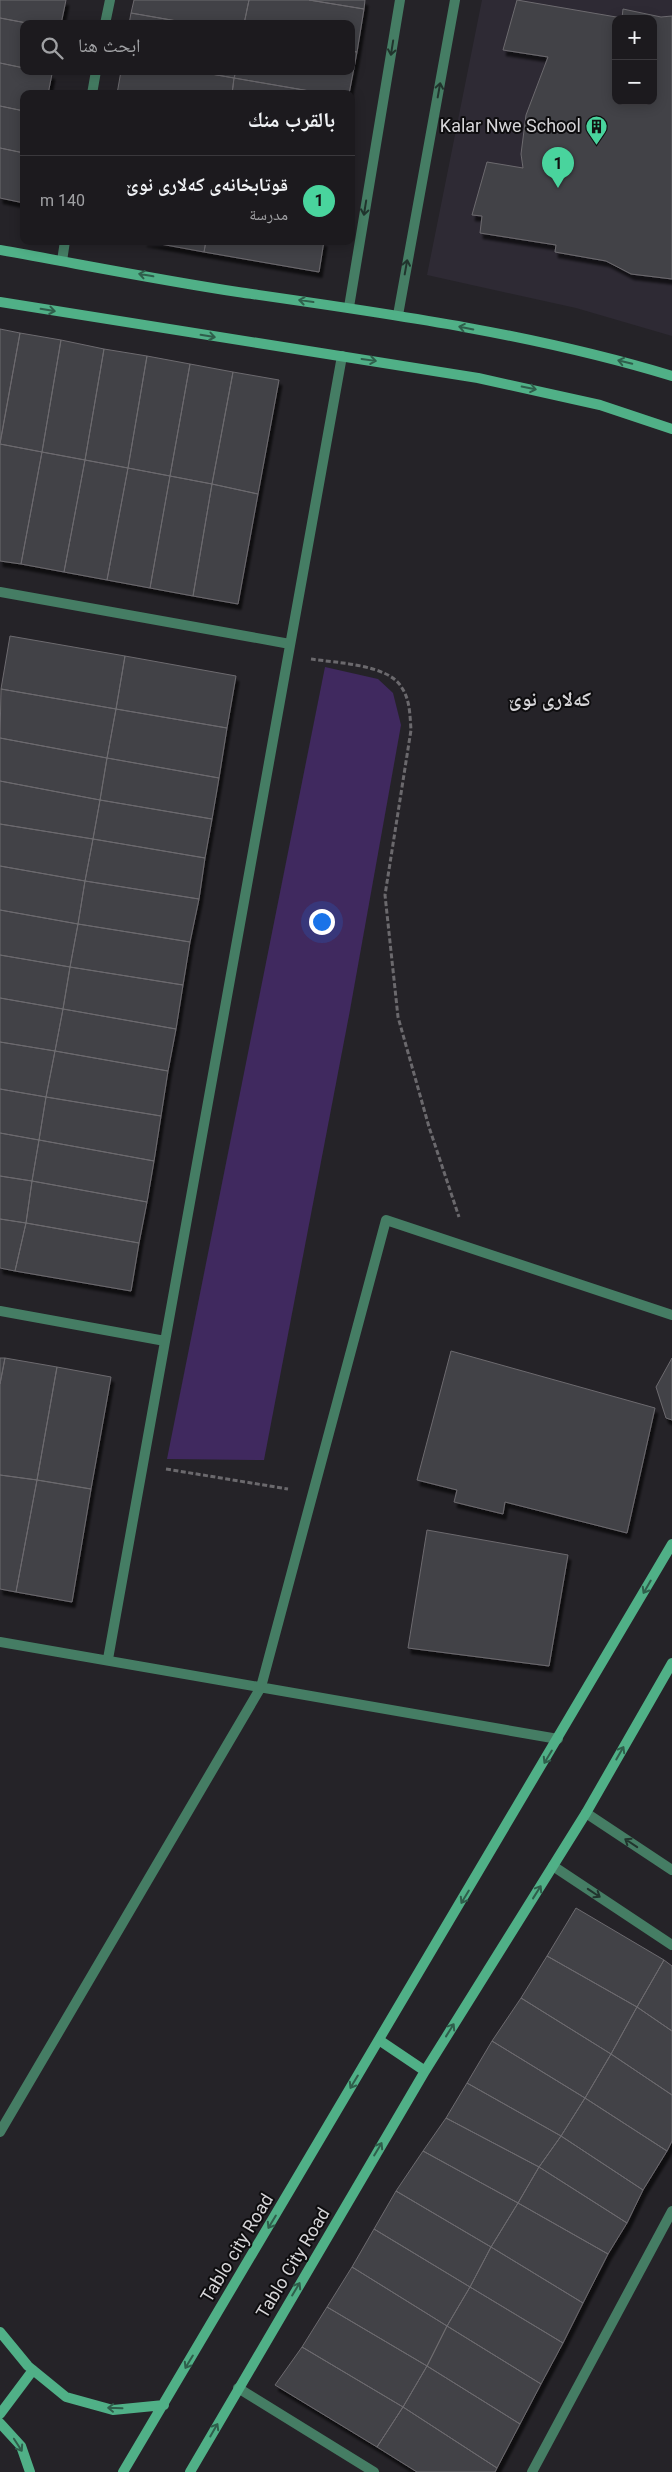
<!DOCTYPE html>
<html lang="ar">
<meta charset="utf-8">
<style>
body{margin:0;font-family:Roboto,"Noto Naskh Arabic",sans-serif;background:#29272b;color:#f1f3f6;direction:rtl}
.controls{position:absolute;right:15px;top:15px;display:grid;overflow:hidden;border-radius:10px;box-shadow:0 2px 12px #0003}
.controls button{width:45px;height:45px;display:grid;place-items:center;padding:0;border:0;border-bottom:1px solid #3a383c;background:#1c1a1e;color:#f1f3f6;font:25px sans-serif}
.you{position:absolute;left:321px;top:921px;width:18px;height:18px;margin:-12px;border:4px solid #fff;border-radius:50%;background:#1a73e8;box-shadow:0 0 0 8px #1a73e833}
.badge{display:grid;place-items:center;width:32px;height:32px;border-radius:50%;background:#49d49d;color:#111;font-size:16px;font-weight:700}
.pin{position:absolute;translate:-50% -41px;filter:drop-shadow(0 1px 2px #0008)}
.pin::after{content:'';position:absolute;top:26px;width:18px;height:15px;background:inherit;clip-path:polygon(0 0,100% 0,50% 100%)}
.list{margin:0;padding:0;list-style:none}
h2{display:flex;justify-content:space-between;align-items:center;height:65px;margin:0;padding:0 20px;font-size:21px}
h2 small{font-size:16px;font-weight:400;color:#a0a1a4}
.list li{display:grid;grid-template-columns:32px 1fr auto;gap:15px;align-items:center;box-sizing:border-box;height:90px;padding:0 20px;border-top:1px solid #3a383c}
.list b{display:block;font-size:19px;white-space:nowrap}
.list p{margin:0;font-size:16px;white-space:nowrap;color:#a0a1a4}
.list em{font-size:16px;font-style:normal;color:#a0a1a4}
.icon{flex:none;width:28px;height:28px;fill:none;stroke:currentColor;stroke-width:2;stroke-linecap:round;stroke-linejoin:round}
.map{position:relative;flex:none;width:672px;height:2472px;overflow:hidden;direction:ltr}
.search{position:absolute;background:#1c1a1e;box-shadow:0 2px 12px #0003;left:20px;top:20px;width:335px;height:55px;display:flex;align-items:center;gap:12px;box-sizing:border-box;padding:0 18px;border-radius:10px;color:#a0a1a4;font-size:19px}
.panel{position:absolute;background:#1c1a1e;box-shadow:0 2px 12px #0003;left:20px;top:90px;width:335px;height:155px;border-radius:10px;direction:rtl}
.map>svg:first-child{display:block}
.built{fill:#2e2a34;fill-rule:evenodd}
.green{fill:#40295f}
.building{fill:#434246;stroke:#6c6a6f;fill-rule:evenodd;filter:url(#shadow)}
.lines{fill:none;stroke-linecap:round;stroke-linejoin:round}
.path{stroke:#6b696d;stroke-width:3;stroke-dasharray:5 2.5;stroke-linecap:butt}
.street{stroke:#457d64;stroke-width:10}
.secondary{stroke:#50b087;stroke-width:10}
.oneway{stroke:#21342d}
.oneway2{stroke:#2f5e4b}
.labels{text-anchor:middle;stroke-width:4;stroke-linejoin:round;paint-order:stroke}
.poi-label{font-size:18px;fill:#d6d5d8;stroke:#0e0d0f;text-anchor:end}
.street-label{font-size:18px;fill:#d6d5d8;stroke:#0e0d0f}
.quarter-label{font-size:20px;font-weight:bold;fill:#d6d5d8;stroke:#0e0d0f}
</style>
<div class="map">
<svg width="672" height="2472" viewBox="0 0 672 2472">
<defs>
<filter id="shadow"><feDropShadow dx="3" dy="5.5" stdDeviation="1" flood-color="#0009"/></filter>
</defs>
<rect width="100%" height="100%" fill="#252328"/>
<path class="built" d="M482,0H672V336L576,308L427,275ZM616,19H653V101H616Z"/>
<path class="green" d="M325,667L378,679L393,693L401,725L350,1010L264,1460L167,1459Z"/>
<path class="building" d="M0,0H66L61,24H32L0,18Z
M134,0H249L244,24H194L131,13Z
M249,0H309L364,9L357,52L351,51V24H244Z
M309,0H365L364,9Z
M517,0L622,18L623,9L661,17L672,16V279L631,274L606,261L555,252L556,245L480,233L482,216L472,215L487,162L523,168L521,154L526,115L548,57L503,50ZM616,19H653V101H616Z
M131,13L194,24H129Z
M0,18L32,24H24V68L0,63Z
M351,51L357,52L349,94H327L234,78L236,71H351Z
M0,63L24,68V71L52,74L48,94H24V111L0,106Z
M121,71H194L234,78L232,94H117Z
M194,71H236L234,78Z
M234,78L327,94H232Z
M0,106L24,111V153L0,148Z
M0,148L24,153V203L0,198Z
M144,241H206L204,252Z
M206,241H324L319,272L204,252Z
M0,329L20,333L0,443Z
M20,333L61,340L42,452L0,444Z
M61,340L104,349L85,460L42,452Z
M104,349L147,356L128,468L85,460Z
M147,356L190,364L170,476L128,468Z
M190,364L233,372L212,484L170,476Z
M233,372L279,380L258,494L212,484Z
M0,444L42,452L21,564L0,561Z
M42,452L85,460L64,572L21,564Z
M85,460L128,468L107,580L64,572Z
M128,468L170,476L150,588L107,580Z
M170,476L212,484L193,596L150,588Z
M212,484L258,494L238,604L193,596Z
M10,636L125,656L116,709L1,689Z
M125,656L236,676L227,728L116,709Z
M1,689L116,709L107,758L0,738Z
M116,709L227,728L219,778L107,758Z
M0,738L107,758L100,800L0,781Z
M107,758L219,778L212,819L100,800Z
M0,781L100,800L93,839L0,824Z
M100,800L212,819L205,858L93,839Z
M0,824L93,839L85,881L0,866Z
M93,839L205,858L199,899L85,881Z
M0,866L85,881L78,924L0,910Z
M85,881L199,899L190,942L78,924Z
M0,910L78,924L70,967L0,955Z
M78,924L190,942L183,985L70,967Z
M0,955L70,967L63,1009L0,998Z
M70,967L183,985L176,1029L63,1009Z
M0,998L63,1009L55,1051L0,1042Z
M63,1009L176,1029L168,1071L55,1051Z
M0,1042L55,1051L46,1097L0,1089Z
M55,1051L168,1071L161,1116L46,1097Z
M0,1089L46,1097L39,1140L0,1133Z
M46,1097L161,1116L154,1161L39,1140Z
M0,1133L39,1140L32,1181L0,1176Z
M39,1140L154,1161L147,1202L32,1181Z
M0,1176L32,1181L26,1223L0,1219Z
M32,1181L147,1202L139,1243L26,1223Z
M0,1219L26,1223L15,1271L0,1268Z
M26,1223L139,1243L131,1291L15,1271Z
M451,1351L655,1408L627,1533L505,1502L503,1514L454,1502L457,1490L417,1480Z
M0,1358H5L0,1384Z
M5,1358L57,1367L37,1480L0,1475V1384Z
M672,1358V1420L666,1418L656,1387Z
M57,1367L111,1377L91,1489L37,1480Z
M0,1475L37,1480L16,1592L0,1589Z
M37,1480L91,1489L72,1602L16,1592Z
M427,1530L568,1555L549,1666L408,1648Z
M576,1908L664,1960L637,2007L547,1956Z
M547,1956L637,2007L611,2054L521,1998Z
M664,1960L672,1966V2031L637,2007Z
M521,1998L611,2054L585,2098L492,2041Z
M637,2007L672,2031V2095L611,2054Z
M492,2041L585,2098L561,2136L467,2083Z
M611,2054L672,2095V2141L667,2151L585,2098Z
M467,2083L561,2136L539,2167L446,2118Z
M585,2098L667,2151L643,2190L561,2136Z
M446,2118L539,2167L518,2203L423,2151Z
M561,2136L643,2190L627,2223L539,2167Z
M423,2151L518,2203L491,2247L396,2191Z
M539,2167L627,2223L608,2254L518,2203Z
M396,2191L491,2247L470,2287L374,2229Z
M518,2203L608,2254L583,2303L491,2247Z
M374,2229L470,2287L447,2326L352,2267Z
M491,2247L583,2303L563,2343L470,2287Z
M352,2267L447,2326L427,2366L327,2307Z
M470,2287L563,2343L541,2384L447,2326Z
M327,2307L427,2366L403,2407L302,2347Z
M447,2326L541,2384L520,2424L427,2366Z
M302,2347L403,2407L377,2447L275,2385Z
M427,2366L520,2424L497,2468L403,2407Z
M403,2407L497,2468L495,2472H417L377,2447Z"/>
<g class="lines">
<path class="path" d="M311,659C336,663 389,664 402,688C410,700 410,716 411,730L385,895L398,1017L429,1127L459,1217
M166,1469L288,1489"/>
<path class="street" d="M105,24L110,0
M92,94L96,71
M62,261L65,241
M349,307L400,0
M398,315L455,0
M0,592L290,644
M0,1311L165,1341
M0,1642L558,1739
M108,1659L342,356
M586,1813L672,1870
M553,1866L672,1945
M0,2132L261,1687L386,1220L672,1315
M238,2388L374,2472
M532,2472L672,2211"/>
<path class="secondary" d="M0,250C79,264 159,280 238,292C384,313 531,333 672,376
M0,302L478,378L600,405L672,429
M379,2040L425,2071
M0,2332L28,2366L66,2397L113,2410L164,2405
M0,2414L33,2370
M0,2423L21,2446L30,2472
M123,2472L672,1544
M190,2472L425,2071L586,1813L672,1663"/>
</g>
<defs><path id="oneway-shaft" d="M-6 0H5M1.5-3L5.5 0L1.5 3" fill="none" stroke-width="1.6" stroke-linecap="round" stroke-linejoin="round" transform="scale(1.25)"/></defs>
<g class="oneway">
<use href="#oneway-shaft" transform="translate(392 48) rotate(99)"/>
<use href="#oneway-shaft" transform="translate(439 90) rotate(-80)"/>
<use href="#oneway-shaft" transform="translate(365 208) rotate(99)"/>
<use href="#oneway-shaft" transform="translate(406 267) rotate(-80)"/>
<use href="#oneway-shaft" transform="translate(631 1843) rotate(-146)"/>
<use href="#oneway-shaft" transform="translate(594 1893) rotate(34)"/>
</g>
<g class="oneway2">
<use href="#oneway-shaft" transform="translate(146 275) rotate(-170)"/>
<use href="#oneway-shaft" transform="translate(306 301) rotate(-172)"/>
<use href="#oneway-shaft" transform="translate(48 310) rotate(9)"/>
<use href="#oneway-shaft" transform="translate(466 328) rotate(-169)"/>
<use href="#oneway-shaft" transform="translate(208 336) rotate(9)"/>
<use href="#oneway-shaft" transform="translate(369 360) rotate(8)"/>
<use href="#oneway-shaft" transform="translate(625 362) rotate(-166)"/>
<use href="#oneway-shaft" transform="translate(529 388) rotate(11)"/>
<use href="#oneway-shaft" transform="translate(647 1587) rotate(120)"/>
<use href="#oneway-shaft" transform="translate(620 1753) rotate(-60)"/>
<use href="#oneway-shaft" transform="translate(548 1757) rotate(121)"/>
<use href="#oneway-shaft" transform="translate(537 1892) rotate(-58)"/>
<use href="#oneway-shaft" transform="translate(465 1897) rotate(121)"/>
<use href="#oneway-shaft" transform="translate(450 2030) rotate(-58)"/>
<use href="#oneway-shaft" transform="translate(354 2082) rotate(121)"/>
<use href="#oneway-shaft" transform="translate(378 2149) rotate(-59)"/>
<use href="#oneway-shaft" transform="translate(272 2222) rotate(121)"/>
<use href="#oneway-shaft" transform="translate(296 2289) rotate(-59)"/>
<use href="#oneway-shaft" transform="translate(189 2362) rotate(121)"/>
<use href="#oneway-shaft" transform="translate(115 2408) rotate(-178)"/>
<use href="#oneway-shaft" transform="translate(214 2430) rotate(-60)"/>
<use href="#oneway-shaft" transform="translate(18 2445) rotate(57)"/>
</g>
<defs>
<symbol id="building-pin" viewBox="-11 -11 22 30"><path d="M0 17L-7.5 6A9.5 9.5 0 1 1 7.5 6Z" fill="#49d49d" stroke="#0e0d0f"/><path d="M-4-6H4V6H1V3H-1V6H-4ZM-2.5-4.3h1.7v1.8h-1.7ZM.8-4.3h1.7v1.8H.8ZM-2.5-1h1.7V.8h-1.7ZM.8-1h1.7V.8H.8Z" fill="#111"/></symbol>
</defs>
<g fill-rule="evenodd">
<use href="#building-pin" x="584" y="114" width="25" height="34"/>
</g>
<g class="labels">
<g class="poi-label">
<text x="581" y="132">Kalar Nwe School</text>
</g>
<g class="street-label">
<text transform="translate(237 2248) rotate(-59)" y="6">Tablo city Road</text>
<text transform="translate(293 2263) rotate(-59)" y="6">Tablo City Road</text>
</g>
<g class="quarter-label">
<text x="550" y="706">کەلاری نوێ</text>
</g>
</g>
</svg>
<div class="controls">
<button>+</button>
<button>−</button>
</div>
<div class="you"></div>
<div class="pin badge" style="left:558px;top:188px">1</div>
<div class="search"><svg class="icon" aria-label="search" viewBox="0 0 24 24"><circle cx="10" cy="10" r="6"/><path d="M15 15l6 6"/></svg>ابحث هنا</div>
<section class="panel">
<h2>بالقرب منك<small></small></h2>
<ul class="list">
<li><span class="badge">1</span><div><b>قوتابخانەی کەلاری نوێ</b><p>مدرسة</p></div><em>140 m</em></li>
</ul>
</section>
</div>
